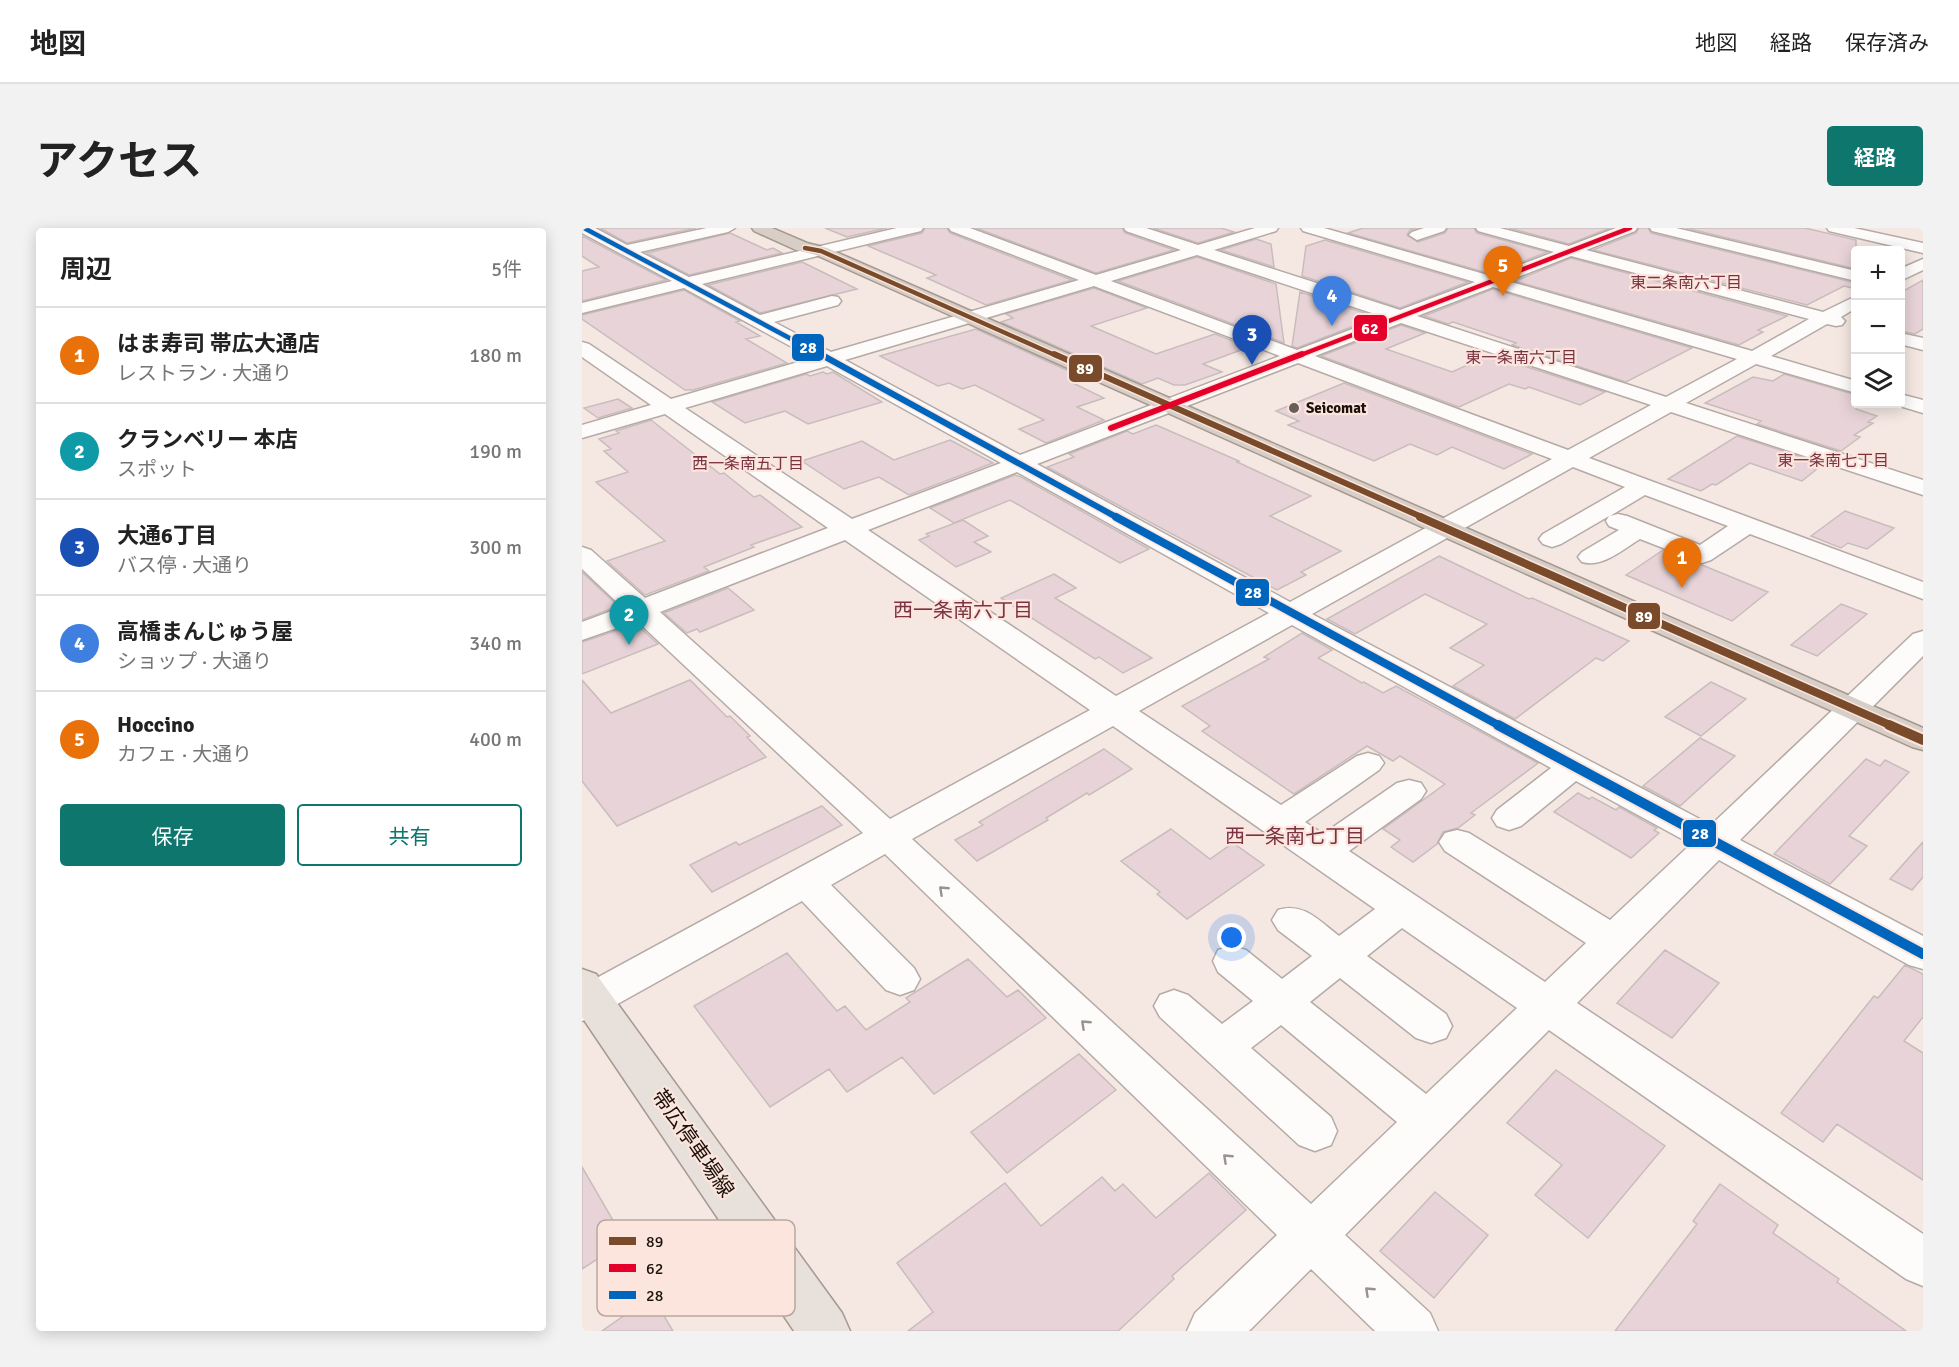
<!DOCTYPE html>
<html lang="ja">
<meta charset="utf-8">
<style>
body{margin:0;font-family:Signika,"Noto Sans JP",sans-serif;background:#f2f2f2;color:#222}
.controls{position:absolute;right:18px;top:18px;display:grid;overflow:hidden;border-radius:6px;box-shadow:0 3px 15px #0003}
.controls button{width:54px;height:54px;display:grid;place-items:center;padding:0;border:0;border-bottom:2px solid #e0e0e0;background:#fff;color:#222;font:30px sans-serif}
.you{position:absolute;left:650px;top:710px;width:21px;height:21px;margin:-15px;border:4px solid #fff;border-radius:50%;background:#1a73e8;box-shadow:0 0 0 9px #1a73e833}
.badge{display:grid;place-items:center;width:39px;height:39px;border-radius:50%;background:#0f766e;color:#fff;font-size:20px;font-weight:700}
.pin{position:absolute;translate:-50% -50px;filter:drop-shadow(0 2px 3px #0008)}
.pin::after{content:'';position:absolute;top:32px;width:21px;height:18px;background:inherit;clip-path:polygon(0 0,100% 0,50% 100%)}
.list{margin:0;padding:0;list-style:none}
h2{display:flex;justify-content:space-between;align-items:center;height:78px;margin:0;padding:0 24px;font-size:26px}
h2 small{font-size:20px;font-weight:400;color:#767676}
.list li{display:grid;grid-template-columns:39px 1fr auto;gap:18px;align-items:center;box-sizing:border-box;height:96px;padding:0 24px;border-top:2px solid #e0e0e0}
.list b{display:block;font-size:22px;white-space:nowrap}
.list p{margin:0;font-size:20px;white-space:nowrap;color:#767676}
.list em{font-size:20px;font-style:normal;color:#767676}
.actions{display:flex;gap:12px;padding:18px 24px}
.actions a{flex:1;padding:14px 0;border:2px solid #0f766e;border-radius:6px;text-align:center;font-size:21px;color:#0f766e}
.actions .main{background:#0f766e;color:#fff}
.icon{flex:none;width:33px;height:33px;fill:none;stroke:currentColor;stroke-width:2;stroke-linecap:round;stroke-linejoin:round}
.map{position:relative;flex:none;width:1341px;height:1103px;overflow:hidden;border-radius:6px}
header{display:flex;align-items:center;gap:36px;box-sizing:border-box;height:84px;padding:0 30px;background:#fff;border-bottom:2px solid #e0e0e0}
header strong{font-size:28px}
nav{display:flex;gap:33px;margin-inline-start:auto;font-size:21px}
.intro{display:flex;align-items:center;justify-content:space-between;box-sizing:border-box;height:144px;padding:0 36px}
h1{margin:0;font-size:42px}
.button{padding:15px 27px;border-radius:6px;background:#0f766e;color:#fff;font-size:21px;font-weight:700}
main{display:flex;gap:36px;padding:0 36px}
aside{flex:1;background:#fff;border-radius:6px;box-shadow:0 3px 15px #0003}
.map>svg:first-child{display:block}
.building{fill:#e8d4d8;stroke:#c8bdbc;stroke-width:1.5}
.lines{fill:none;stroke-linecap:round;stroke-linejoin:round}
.minor-casing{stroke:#b5aaa6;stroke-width:3}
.major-casing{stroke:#a5988e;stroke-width:3}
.highway-casing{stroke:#a5988e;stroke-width:3}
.minor{fill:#fefcfb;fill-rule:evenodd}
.major{fill:#e7e0db;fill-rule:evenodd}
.highway{fill:#d6cec7;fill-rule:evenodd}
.bus-1-far3-casing{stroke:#fce5dc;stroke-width:7}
.bus-1-far2-casing{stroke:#fce5dc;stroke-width:9}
.bus-1-far1-casing{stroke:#fce5dc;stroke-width:11}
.bus-1-casing{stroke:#fce5dc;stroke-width:14}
.bus-2-far1-casing{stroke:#fce5dc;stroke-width:7}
.bus-2-casing{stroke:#fce5dc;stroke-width:9}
.bus-3-far3-casing{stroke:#fce5dc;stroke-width:7}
.bus-3-far2-casing{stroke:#fce5dc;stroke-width:9}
.bus-3-far1-casing{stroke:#fce5dc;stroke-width:11}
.bus-3-casing{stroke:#fce5dc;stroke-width:14}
.bus-1-far3{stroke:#7a4b2a;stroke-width:4.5}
.bus-1-far2{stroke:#7a4b2a;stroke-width:6}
.bus-1-far1{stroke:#7a4b2a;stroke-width:8}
.bus-1{stroke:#7a4b2a;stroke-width:10}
.bus-2-far1{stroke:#e4002b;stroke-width:4.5}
.bus-2{stroke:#e4002b;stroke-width:6}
.bus-3-far3{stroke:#0065bd;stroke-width:4.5}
.bus-3-far2{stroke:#0065bd;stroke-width:6}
.bus-3-far1{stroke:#0065bd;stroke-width:8}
.bus-3{stroke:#0065bd;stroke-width:10}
.oneway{stroke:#989390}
.poi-dot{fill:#675d59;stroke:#fce5dc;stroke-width:2}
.labels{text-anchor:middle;stroke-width:4.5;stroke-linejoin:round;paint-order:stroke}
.far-poi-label{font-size:15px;font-weight:bold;fill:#1b120e;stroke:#fce5dc;text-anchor:start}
.far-neighbourhood-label{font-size:16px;fill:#7a3343;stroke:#fce5dc}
.neighbourhood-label{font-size:20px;fill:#7a3343;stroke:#fce5dc}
.near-street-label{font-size:21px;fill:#1b120e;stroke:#fce5dc}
.key{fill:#fce5dc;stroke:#b8a69e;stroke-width:1.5}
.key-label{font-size:16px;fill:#1b120e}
.line-badge{stroke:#fce5dc;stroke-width:2}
.badge-label{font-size:16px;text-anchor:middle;font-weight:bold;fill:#fff}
</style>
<header>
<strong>地図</strong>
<nav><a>地図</a><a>経路</a><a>保存済み</a></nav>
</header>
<div class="intro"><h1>アクセス</h1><a class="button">経路</a></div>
<main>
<aside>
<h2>周辺<small>5件</small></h2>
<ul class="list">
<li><span class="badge" style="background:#e8710a">1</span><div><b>はま寿司 帯広大通店</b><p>レストラン · 大通り</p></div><em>180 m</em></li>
<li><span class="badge" style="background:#0f9aa8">2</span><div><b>クランベリー 本店</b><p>スポット</p></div><em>190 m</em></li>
<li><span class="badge" style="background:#1a4fb4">3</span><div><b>大通6丁目</b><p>バス停 · 大通り</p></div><em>300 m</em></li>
<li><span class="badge" style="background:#3f7fe0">4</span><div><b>高橋まんじゅう屋</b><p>ショップ · 大通り</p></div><em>340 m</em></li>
<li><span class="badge" style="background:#e8710a">5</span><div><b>Hoccino</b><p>カフェ · 大通り</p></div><em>400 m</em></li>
</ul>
<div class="actions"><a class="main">保存</a><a>共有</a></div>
</aside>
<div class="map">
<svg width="1341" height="1103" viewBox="0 0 1341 1103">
<rect width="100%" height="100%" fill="#f5e8e3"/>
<path class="building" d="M18,0H114L45,15Z
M243,0H305L265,9Z
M343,0H365L368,5L490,52L404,77L345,50L354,47L286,18L340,5Z
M394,0H540L543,5L592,22L514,45Z
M571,0H639L652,4L616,15Z
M781,0H835L828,2L825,7L836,14L863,5L866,0H892L895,5L965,24L909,46L766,5Z
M927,0H1028L987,16Z
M1057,0H1066L1069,5L1274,55V61L1262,58L1225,77L1011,22L1054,5Z
M1104,0H1223L1274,12V41Z
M148,5L185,22L191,20L200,25L107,47L65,25Z
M0,8L84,52L0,73V43L17,39L0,28Z
M674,11L689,16L692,39L639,22Z
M743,12L886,54L818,80L720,48L724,18Z
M615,29L694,56L702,115L536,53Z
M989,30L1205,88L1176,102L1181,104L1157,117L933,53Z
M220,34L275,61L178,85L126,57Z
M1341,52V101L1333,106L1318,103V65Z
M512,60L565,80L509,98L574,126L633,106L667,119L621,136L640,144L603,157H592L576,150L560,156L419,94L431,90L424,86Z
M911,61L1110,120L1044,154L930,117L934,115L871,94L866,96L842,88Z
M102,62L158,93L154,94L178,108L164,111L205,135L111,162H103L0,91V87Z
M718,64L795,89L715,120L710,118Z
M819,97L843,105L804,121L870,144L908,127L1023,164L998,177L947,159L943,161L927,156L877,179L739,128Z
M394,101L513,155L489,154L522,170L495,179L522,192L464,215L437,201L462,192L393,157L380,161L367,155L356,158L298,128Z
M241,144L245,146L251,144L300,174L226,196L203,183L163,195L130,174L224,146L228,148Z
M1202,146L1274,167V181L1295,188L1286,194L1291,195L1272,207L1278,209L1259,223L1175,196L1179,193L1123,175L1171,149L1191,153Z
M762,155L929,218L950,226L922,241L870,219L855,227L828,216L792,233L706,197L717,193L694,183Z
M36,171L50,180L16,190L2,180Z
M69,192L138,246L142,245L172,269L178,267L220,299L169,317L172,319L122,339L127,343L63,367L25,333L83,313L14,254L46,244L22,223L29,221L17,211L37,205L34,203Z
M574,197L657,233L655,234L729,268L688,288L759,323L719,344L724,347L695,362L465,239L492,229L487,226L545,203L551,206Z
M1155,208L1241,236L1220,253L1168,235L1134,257L1130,256L1119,263L1086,251Z
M368,212L411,235L327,267L297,249L262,261L220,233L280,213L312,232Z
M433,247L439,249L567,321L538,335L428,272L372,295L348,280Z
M1263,283L1312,300L1285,321L1266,315L1259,320L1229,308Z
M381,292L406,308L392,314L409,324L374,339L337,312L347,308L344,306Z
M1081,322L1120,337L1186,364L1150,393L1044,347Z
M857,328L947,371L950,370L1047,413L1021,433L1014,430L933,491L871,458L902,437L868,420L905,396L843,366L773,406L745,391Z
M0,344L36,378L0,392Z
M472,346L494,360L473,370L570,430L541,445L517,429L513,431L419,370Z
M146,360L172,382L118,404L115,401L105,405L82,385Z
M1259,376L1285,386L1235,428L1209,417Z
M54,396L76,416L0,446V414Z
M720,405L750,422L736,430L780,455L782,454L801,465L814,458L956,535L889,585L893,587L876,600L861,604L855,616L831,634L809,619L818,612L801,601L863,556L818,528L811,533L785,518L712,566L620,503L628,498L600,478L687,431L682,429Z
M0,452L29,485L108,452L145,489L148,488L168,508L165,509L184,529L35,598L0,553Z
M1129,454L1164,471L1119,508L1083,489Z
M1118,510L1153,528L1098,578L1061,558Z
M522,521L550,541L507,567L505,565L464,590L466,592L395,633L373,612L401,597L397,594Z
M1284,531L1298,538L1303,532L1327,544L1267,608L1285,618L1248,656L1192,626Z
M996,565L1007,571L1010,569L1034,582L1037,579L1075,600L1072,602L1077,605L1049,630L972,584Z
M240,578L260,597L130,664L108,637L154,614L157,617Z
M589,601L628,631L651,615L682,637L605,691L575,666L578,664L539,633Z
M1341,614V649L1330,662L1308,651Z
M1083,722L1137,755L1090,810L1035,775Z
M205,725L255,783L263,778L284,802L328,774L324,770L386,731L425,769L436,762L464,790L352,866L320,829L265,864L247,841L188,879L112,778Z
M1323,737L1341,746V789L1322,813L1341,825V952L1255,896L1241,914L1199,885L1292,768L1296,770Z
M497,826L534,862L425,945L389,904Z
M974,842L1083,918L1006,1010L953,967L980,937L925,895Z
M0,939L43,1013L0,1041Z
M627,945L664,982L590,1048L592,1051L536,1103H326L351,1084L315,1035L423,955L459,998L520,949L533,963L541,956L574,990Z
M1138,956L1196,997L1191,1005L1257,1051L1255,1054L1324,1103H1033L1115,996L1111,993Z
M853,964L906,1007L852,1070L798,1023Z
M70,1068L91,1103H20Z"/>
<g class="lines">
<defs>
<path id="minor" d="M0,0H13L45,17L125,0H153L146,4L58,24L107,49L315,0H341L339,3L120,56L178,87L250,68L256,69L259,73L256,77L192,94L249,124L497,52L369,3L367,0H388L514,47L599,22L544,3L542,0H564L616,17L673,0H696L694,3L632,22L818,82L893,54L721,3L719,0H742L909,48L972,24L896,3L894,0H918L987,18L1034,0H1055L1053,3L1004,22L1241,84L1274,68V80L1259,89L1263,93L1260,97L1254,98L1245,96L1189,128L1274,153V165L1174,136L1104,175L1341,252V267L1089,184L1007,230L1341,354V371L1168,306L1129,332L1120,335L1058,311C1041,321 1021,340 1000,334L996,329L1000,324L1037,302L1027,298L1024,293L1027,288L979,316L970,319L961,316L957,311L961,306L1043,259L991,239L730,386L1129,597L1331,406L1341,403V428L1158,612L1341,708V741L1327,737L1137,632L995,775L1341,1006V1058L1324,1051L967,802L763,1007L848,1085L856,1103H793L729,1041L667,1103H605L613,1085L695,1007L303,626L249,657L332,740L338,751L332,762L318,767L304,762L220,673L14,788L0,793V758L281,605L55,393L0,412V394L40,379L0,341V319L9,322L63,370L246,300L83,186L0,210V197L69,177L0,129V114L7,116L89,171L230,130L102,60L0,85V75L90,53L0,5ZM615,27L802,89L715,122L529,53ZM989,28L1227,91L1170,123L926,53ZM512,58L698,128L438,227L263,132ZM911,59L1155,131L1084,169L835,88ZM819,95L1069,177L986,222L733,128ZM716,135L970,231L708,374L455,236ZM245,138L419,235L270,291L103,180ZM435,244L687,385L534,468L286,302ZM1063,267L1146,298L1118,317L1045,288L1036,286L1028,288ZM263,312L508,482L308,591L78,384ZM710,397L969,540L915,582L910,590L915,598L927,602L939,598L994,553L1109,616L1028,692L887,605L875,602L863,605L857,614L863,623L1004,715L963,754L767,623L839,571L844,563L839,555L827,552L815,555L741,606L723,594L797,542L802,535L797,528L786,525L775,528L699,577L557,483ZM531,498L793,681L757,708C737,693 722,674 696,682L690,692L696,702L730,728L700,751L664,722L650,718L636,722L631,733L636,744L671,773L640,796L606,767L592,762L578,767L572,778L578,789L717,917L733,923L749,917L755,903L749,889L669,820L699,797L815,894L729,976L330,611ZM820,700L935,780L844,866L728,774L758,750L834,810L849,815L864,810L870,798L864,786L785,728Z
M842,0H864L862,3L835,12L827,7L830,4Z
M1068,0H1094L1274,43V53L1070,3Z
M1245,0H1272L1341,15V25L1247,3Z
M1341,31V42L1318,53V41Z
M1318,105L1341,110V122L1318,116Z
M1318,166L1341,172V185L1311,176H1318Z"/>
<path id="major" d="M0,741L14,746L260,1085L268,1103H212L0,789Z"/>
<path id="highway" d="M170,0H190L225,15L245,20L1341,500V522L1330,519L234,27L214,22L172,3Z"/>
</defs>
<use href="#minor" class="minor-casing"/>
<use href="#major" class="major-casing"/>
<use href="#highway" class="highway-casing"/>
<use href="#minor" class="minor"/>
<use href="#major" class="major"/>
<use href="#highway" class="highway"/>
<defs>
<path id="bus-1-far3" d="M223,20L239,23L475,128"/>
<path id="bus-1-far2" d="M472,126L842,290"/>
<path id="bus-1-far1" d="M838,289L1310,498"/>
<path id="bus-1" d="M1307,497L1341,512"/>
<path id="bus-2-far1" d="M716,128L1048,0"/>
<path id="bus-2" d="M529,200L720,126"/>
<path id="bus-3-far3" d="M2,0L241,128"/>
<path id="bus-3-far2" d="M238,126L536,290"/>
<path id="bus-3-far1" d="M534,289L918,498"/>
<path id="bus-3" d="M916,497L1341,726"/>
</defs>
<use href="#bus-1-far3" class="bus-1-far3-casing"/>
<use href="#bus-1-far2" class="bus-1-far2-casing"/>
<use href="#bus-1-far1" class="bus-1-far1-casing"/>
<use href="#bus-1" class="bus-1-casing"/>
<use href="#bus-2-far1" class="bus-2-far1-casing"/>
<use href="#bus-2" class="bus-2-casing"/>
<use href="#bus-3-far3" class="bus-3-far3-casing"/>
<use href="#bus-3-far2" class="bus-3-far2-casing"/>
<use href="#bus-3-far1" class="bus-3-far1-casing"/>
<use href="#bus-3" class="bus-3-casing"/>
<use href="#bus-1-far3" class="bus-1-far3"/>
<use href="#bus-1-far2" class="bus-1-far2"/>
<use href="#bus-1-far1" class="bus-1-far1"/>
<use href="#bus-1" class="bus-1"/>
<use href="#bus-2-far1" class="bus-2-far1"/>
<use href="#bus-2" class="bus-2"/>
<use href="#bus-3-far3" class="bus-3-far3"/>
<use href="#bus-3-far2" class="bus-3-far2"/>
<use href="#bus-3-far1" class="bus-3-far1"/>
<use href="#bus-3" class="bus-3"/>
</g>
<defs><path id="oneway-chevron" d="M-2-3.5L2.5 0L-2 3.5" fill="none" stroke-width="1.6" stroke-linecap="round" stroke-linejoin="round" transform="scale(1.5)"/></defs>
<g class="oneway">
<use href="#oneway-chevron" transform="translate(361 662) rotate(-137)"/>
<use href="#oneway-chevron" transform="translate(503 796) rotate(-137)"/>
<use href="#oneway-chevron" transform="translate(645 930) rotate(-137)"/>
<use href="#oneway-chevron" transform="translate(787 1063) rotate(-137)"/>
</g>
<circle class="poi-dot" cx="712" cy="180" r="6"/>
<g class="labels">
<g class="far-poi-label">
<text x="724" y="185">Seicomat</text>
</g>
<g class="far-neighbourhood-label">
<text x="1104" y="60">東二条南六丁目</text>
<text x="939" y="135">東一条南六丁目</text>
<text x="1251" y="238">東一条南七丁目</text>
<text x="166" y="241">西一条南五丁目</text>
</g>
<g class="neighbourhood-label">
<text x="381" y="389">西一条南六丁目</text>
<text x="713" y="615">西一条南七丁目</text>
</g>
<g class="near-street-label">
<text transform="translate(111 915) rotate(55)" y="7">帯広停車場線</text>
</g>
</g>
<rect x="15" y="992" width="198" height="96" rx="9" class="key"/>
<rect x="27" y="1009" width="27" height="8" fill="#7a4b2a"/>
<rect x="27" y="1036" width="27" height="8" fill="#e4002b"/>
<rect x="27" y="1063" width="27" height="8" fill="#0065bd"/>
<g class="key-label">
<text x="64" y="1019">89</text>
<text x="64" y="1046">62</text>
<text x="64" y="1073">28</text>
</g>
<g class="line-badge">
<rect x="771" y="86" width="35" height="28" rx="6" fill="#e4002b"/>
<rect x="209" y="105" width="34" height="29" rx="6" fill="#0065bd"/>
<rect x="486" y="126" width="35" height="29" rx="6" fill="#7a4b2a"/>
<rect x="653" y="350" width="35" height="29" rx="6" fill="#0065bd"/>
<rect x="1045" y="374" width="34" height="28" rx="6" fill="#7a4b2a"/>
<rect x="1100" y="591" width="35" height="29" rx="6" fill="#0065bd"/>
</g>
<g class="badge-label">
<text x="788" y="106">62</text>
<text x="226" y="125">28</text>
<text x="503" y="146">89</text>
<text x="671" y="370">28</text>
<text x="1062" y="394">89</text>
<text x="1118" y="611">28</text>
</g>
</svg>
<div class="controls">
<button>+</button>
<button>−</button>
<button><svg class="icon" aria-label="layers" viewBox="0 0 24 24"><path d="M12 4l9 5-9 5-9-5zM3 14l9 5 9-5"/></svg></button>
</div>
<div class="you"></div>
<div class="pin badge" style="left:1100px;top:360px;background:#e8710a">1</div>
<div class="pin badge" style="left:47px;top:417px;background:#0f9aa8">2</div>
<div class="pin badge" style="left:670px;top:137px;background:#1a4fb4">3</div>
<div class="pin badge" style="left:750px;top:98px;background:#3f7fe0">4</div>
<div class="pin badge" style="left:921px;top:68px;background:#e8710a">5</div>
</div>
</main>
